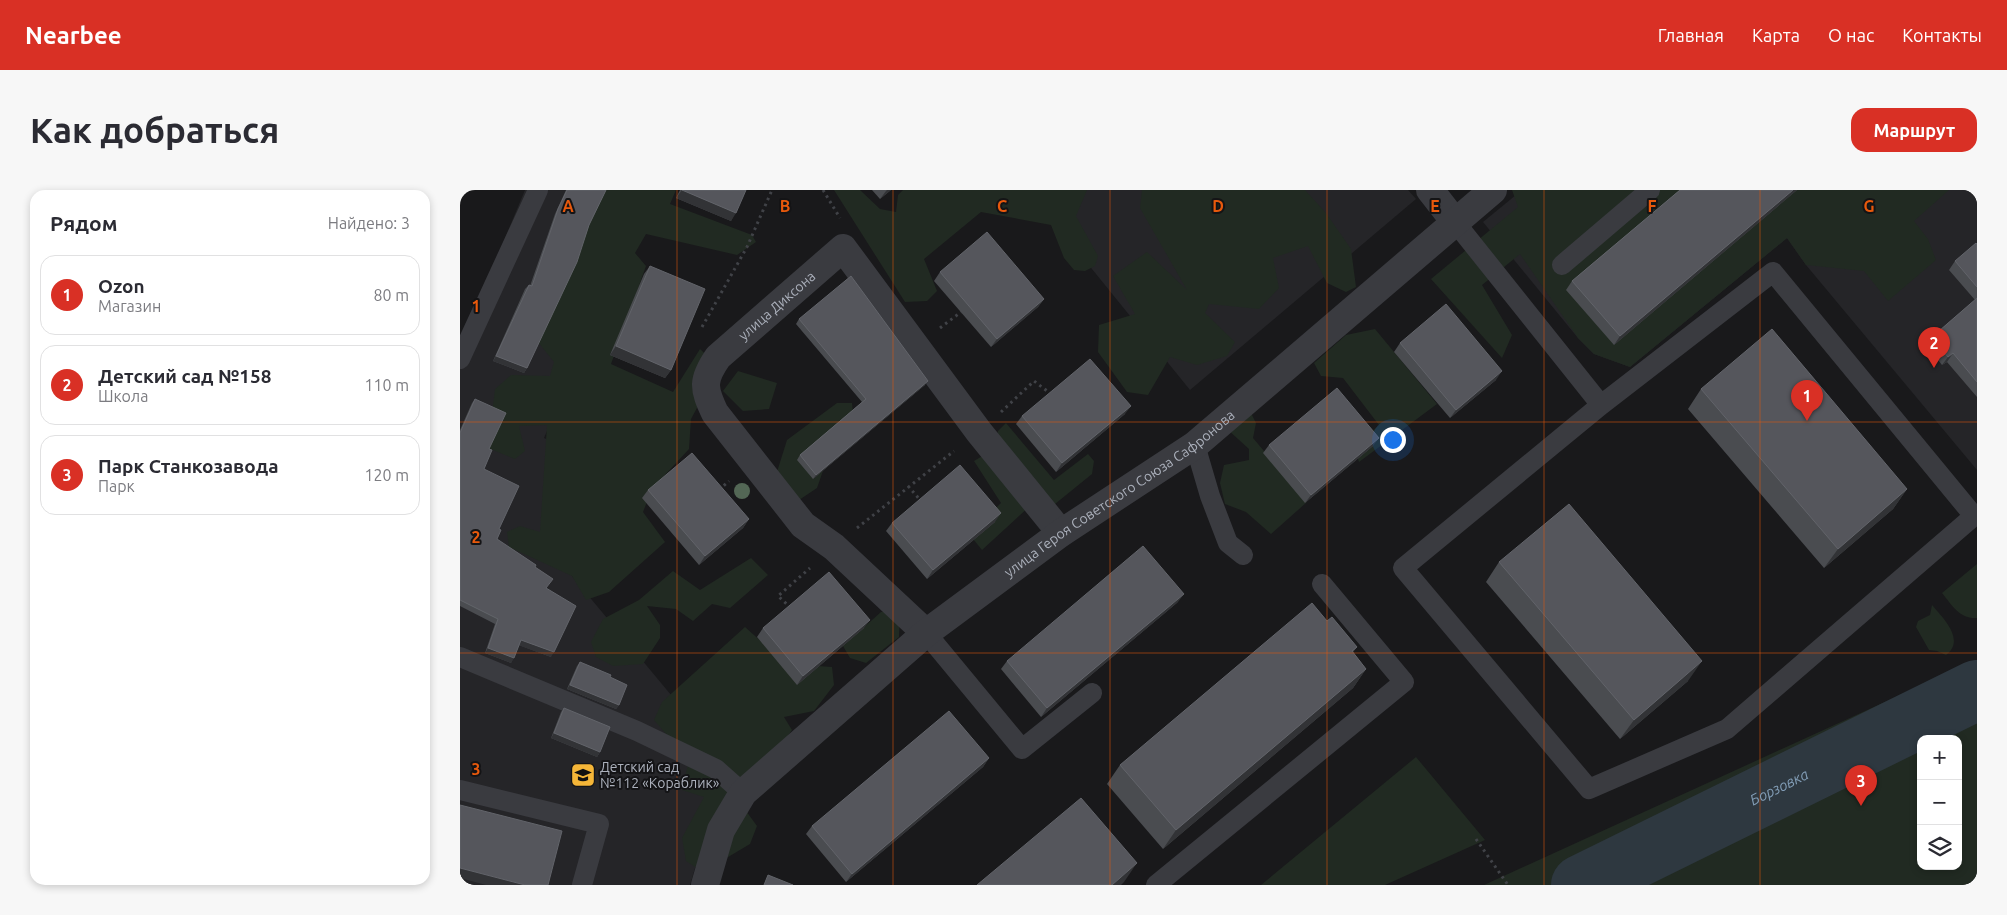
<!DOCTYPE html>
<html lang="ru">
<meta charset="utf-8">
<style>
body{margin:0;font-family:Ubuntu,sans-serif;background:#f7f7f7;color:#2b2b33}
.controls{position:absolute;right:15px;bottom:15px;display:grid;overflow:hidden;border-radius:10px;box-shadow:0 2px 8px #0003}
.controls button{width:45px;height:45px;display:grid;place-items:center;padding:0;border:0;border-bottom:1px solid #e1e1e2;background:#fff;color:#2b2b33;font:25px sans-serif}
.you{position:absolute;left:932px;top:249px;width:18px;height:18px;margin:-12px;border:4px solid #fff;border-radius:50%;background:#1a73e8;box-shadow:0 0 0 8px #1a73e833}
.badge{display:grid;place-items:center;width:32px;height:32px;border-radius:50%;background:#d93025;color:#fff;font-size:16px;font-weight:700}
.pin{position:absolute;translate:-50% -41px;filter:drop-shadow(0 1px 2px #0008)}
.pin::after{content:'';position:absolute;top:26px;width:18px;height:15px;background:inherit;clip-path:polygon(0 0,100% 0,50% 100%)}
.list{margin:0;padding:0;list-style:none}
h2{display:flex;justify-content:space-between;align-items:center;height:65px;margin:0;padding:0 20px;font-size:21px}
h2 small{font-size:16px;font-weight:400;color:#7c7c81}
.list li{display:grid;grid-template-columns:32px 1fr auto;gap:15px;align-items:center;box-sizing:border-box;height:80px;margin:0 10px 10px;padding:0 10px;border:1px solid #e1e1e2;border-radius:15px}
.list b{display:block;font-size:19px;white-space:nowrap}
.list p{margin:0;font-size:16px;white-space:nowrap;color:#7c7c81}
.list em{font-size:16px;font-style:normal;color:#7c7c81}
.icon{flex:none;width:28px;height:28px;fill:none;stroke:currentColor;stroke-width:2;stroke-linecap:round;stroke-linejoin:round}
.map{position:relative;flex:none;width:1517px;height:695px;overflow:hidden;border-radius:15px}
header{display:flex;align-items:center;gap:30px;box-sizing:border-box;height:70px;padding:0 25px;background:#d93025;color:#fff}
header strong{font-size:24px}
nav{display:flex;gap:28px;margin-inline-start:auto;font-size:18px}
.intro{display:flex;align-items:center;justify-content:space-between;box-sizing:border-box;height:120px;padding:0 30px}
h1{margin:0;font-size:35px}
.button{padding:12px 22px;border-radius:15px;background:#d93025;color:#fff;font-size:18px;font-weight:700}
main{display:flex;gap:30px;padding:0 30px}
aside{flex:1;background:#fff;border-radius:15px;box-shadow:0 2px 8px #0003}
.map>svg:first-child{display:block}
.built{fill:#252528}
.green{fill:#212a22;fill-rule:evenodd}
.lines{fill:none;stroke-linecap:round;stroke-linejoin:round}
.river{stroke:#2e3840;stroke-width:60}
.path{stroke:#404247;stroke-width:3;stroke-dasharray:2.5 4;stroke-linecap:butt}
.lane{stroke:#3a3b40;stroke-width:20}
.street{stroke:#3a3b40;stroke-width:28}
.tree{fill:#536755}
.wall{fill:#4a4c50}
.shaded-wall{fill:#323336}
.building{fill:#55565c;stroke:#62646a}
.grid{fill:none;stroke:#e8590c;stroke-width:1;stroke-opacity:0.55}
.labels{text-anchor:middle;stroke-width:4;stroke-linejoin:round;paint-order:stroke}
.street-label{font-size:14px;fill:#abb0bb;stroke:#141416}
.poi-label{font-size:14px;fill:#abb0bb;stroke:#141416;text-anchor:start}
.water-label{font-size:15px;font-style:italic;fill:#829db6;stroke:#141416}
.grid-label{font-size:16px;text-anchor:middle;font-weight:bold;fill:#e8590c;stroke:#141416;stroke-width:4;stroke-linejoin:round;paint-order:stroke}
</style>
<header>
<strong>Nearbee</strong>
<nav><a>Главная</a><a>Карта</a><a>О нас</a><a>Контакты</a></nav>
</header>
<div class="intro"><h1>Как добраться</h1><a class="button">Маршрут</a></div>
<main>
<aside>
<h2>Рядом<small>Найдено: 3</small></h2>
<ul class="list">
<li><span class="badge">1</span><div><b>Ozon</b><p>Магазин</p></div><em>80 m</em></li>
<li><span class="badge">2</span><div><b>Детский сад №158</b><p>Школа</p></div><em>110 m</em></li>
<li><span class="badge">3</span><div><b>Парк Станкозавода</b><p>Парк</p></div><em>120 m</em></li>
</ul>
</aside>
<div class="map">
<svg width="1517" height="695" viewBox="0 0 1517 695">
<rect width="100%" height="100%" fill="#19191b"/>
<path class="built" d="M65,0H189L84,248L102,256L107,380L276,583L252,620L230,695H0V156Z
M568,0H948L956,9L730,200Z
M1062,0H1517V280L1346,75L1327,48L1170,177L1134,164L1118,148L1023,32Z"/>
<path class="green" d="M142,0H216L210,14L292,45L296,52L277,65L186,44L175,63L186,76L151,174L213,202L240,159L259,177L231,229L229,259L192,299L183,322L205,352L149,402L126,410L112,386L49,357L47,342L60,336L80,342L87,235L59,236L65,261L55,269L28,258L35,199L51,185L90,186L94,172L78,152Z
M374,0H400L420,19L436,22L438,5L443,0H627L616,26L638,66L635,76L625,81L614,80L604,68L591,35L521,22L464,69L477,101L467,111L445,112Z
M682,0H845L866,23L891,59L896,97L886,102L867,93L848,56L813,68L819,98L799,119L749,114L745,123L775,152L767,166L737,175L710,167L688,205L667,202L638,162L639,135L675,124L653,86L687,62L727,100L680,18Z
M1052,0H1489L1454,31L1468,49L1476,70L1428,111L1404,81L1346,75L1327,48L1170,177L1134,164L1118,148L1060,64L1022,95L1052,145L1042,168L971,89L1058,17Z
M915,139L977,214L899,272L894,258L919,235L883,188L861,186L854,173L886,145Z
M278,181L317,193L309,219L283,221L263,201Z
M377,213H392L396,250L364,278L357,298L339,310L316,285L327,250Z
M790,221L796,233L793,248L847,312L811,344L786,322L765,314L760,293L764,275L789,270V259L767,239Z
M546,233L594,290L628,264L634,271L632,284L595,314L580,309L536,254L538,241Z
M524,265L571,315L522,360L509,344L541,313L514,271Z
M291,368L308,385L270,418L252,414L233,431L216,419L187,416L200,435V448L183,474L153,476L136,467L131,452L143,429L179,410L213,381L240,400Z
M1517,374V428C1499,429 1492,415 1482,403Z
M1472,415C1483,428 1506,450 1486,465L1477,461L1469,460L1456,437L1458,431L1470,425Z
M440,420L439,447L406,473L390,468L383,456L421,422Z
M285,437L342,488L358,476L372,477L374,495L354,521L324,527L332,540L281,614L297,636L290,654L243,682L226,671L222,648L244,607L222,600L232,558L207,545L194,530L202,512Z
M1517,470V695H1024L1508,474ZM1461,549H1498V676H1461Z
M956,567L1025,650L925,695H801Z"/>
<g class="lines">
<path class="river" id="s1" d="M1121,695L1517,500"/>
<path class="path" d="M363,0L380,28
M242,137L287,57L312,0
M480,138L501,122
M541,222L574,191L591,204
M448,296L461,311
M259,300L269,291
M397,338L494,261
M331,418L318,406L350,378
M1016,649L1048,695"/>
<path class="lane" d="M995,32L1141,215L1313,82L1514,326L1267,539L1129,599L943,378L1141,215
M1102,75L1190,0
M0,169L78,0
M735,255L750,306L768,353L783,365
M466,443L562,559L632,503
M0,467L177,541L256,579L283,603
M0,600L139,634L122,695
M696,695L944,492L862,394"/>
<g class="street">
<path d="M970,0L995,32"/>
<path id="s2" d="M466,443L374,357L343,335L255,223C243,198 242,190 258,167L383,58L519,242L601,343"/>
<path id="s3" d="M245,695L261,640L283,603L466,443L601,343L735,255L1033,0"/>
</g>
</g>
<circle class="tree" cx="282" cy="301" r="8"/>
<path class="wall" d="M106,0H146L129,35L67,178L64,183L33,171L65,99L69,95L70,96L95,24Z
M220,0H286L271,31L216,8Z
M412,0H431L420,9Z
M1220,0H1337L1154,155L1106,100L1112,91Z
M1517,54V207L1487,172L1482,175L1466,155L1472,147L1515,110L1489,80L1495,71Z
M190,76L211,180L205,188L150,165L184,84Z
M480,82L584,109L578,117L531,157L474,91Z
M339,129L465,195L353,289L337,270L340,265L402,212L336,134Z
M940,153L1036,190L990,228L934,162Z
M1241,199L1447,299L1433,319L1364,378L1228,219Z
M15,209L29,259L24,279L39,339L37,349L75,377L86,398L91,467L59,455L51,473L25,463L35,434L0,416V240L12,213Z
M665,224L596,282L556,234L562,226Z
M809,255L913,256L845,313L803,263Z
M188,300L289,329L283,338L239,375L182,308Z
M535,332L467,389L426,341L432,333Z
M1039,372L1228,491L1160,549L1026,392Z
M718,412L581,527L541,479L547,471Z
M867,431L897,457L893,462L906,479L893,498L703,659L647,594L660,575Z
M303,438H404L337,495L297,447Z
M120,472L150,487L159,515L156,519L107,499L117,476Z
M104,518L140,562L137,567L91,548L101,522Z
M529,568L523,577L386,692L346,644L352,636Z"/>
<path class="shaded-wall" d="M222,0L276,23L271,31L216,8Z
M427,0H431L420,9L426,1Z
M1333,0H1337L1154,155L1160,146Z
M584,109L578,117L531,157L537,149Z
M156,156L211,180L205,188L150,165Z
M1493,163L1487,172L1482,175L1488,167Z
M36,166L67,178L64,183L33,171Z
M1042,181L1036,190L990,228L996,220Z
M468,191L465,195L353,289L356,285Z
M671,216L665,224L596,282L602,273Z
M919,248L913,256L845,313L851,305Z
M1447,299L1433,319L1364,378L1378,359Z
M541,323L535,332L467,389L473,380Z
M289,329L283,338L239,375L245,366Z
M724,404L718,412L581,527L587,518Z
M410,430L404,438L337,495L343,486Z
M61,450L94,462L91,467L58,455Z
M28,458L54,468L51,473L25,463Z
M1242,471L1228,491L1160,549L1174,530Z
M906,479L893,498L703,659L716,640Z
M110,495L159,515L156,519L107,499Z
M94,543L140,562L137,567L91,548Z
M529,568L523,577L386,692L392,684Z
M677,673L664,692L661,695H652Z
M0,678L65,695H26L0,688Z"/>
<path class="building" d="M107,0H146L129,35L117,72L67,178L36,166L69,95L72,96L98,19Z
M222,0H286L276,23Z
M1220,0H1333L1160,146L1112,91Z
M527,42L584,109L537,149L480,82Z
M1516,53L1517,54V97L1495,71Z
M190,76L245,99L211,180L156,156Z
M391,86L468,191L356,285L340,265L406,209L339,129Z
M1517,108V192L1493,163L1488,167L1472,147Z
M986,114L1042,181L996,220L940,153Z
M1312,139L1447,299L1378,359L1241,199Z
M630,169L671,216L602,273L562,226Z
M877,198L919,248L851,305L809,255Z
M15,209L46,223L29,259L32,260L24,279L59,296L39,339L41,340L37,349L76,375L75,377L93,389L86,398L116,416L94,462L61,450L54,468L28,458L38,429L0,410V243Z
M232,263L289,329L245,366L188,300Z
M500,275L541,323L473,380L432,333Z
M1109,314L1242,471L1174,530L1039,372Z
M683,356L724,404L587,518L547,471Z
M369,382L410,430L343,486L303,438Z
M852,413L867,431L872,427L897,457L892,461L906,479L716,640L660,575Z
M120,472L151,485L150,487L167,495L159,515L110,495Z
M104,518L150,537L140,562L94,543Z
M489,521L529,568L392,684L352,636Z
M621,608L677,673L652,695H517Z
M0,615L102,641L88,695H65L0,678Z
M308,685L333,695H304Z"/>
<path class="grid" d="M217,0V695M433,0V695M650,0V695M867,0V695M1084,0V695M1300,0V695M0,232H1517M0,463H1517"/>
<defs>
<symbol id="school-square" viewBox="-11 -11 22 22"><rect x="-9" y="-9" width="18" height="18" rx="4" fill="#f5b638" stroke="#141416"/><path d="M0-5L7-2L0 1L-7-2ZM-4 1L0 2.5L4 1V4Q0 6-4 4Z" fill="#111"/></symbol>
</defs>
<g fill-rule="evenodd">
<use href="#school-square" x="109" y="571" width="28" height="28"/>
</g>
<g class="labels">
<g class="street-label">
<text dy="5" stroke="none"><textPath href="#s2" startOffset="445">улица Диксона</textPath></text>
<text dy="5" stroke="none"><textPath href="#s3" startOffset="582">улица Героя Советского Союза Сафронова</textPath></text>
</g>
<g class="poi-label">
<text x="140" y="582">Детский сад<tspan x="140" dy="16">№112 «Кораблик»</tspan></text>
</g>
<g class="water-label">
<text dy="5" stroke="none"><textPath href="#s1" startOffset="221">Борзовка</textPath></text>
</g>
</g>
<g class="grid-label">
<text x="108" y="22">A</text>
<text x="325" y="22">B</text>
<text x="542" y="22">C</text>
<text x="758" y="22">D</text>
<text x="975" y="22">E</text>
<text x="1192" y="22">F</text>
<text x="1409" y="22">G</text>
<text x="16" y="122">1</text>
<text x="16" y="353">2</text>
<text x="16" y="585">3</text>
</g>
</svg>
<div class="controls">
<button>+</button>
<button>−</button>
<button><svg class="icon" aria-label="layers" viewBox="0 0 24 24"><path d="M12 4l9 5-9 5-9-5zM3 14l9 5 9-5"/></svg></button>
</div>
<div class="you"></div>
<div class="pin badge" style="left:1347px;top:231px">1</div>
<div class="pin badge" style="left:1474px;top:178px">2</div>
<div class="pin badge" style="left:1401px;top:616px">3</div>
</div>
</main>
